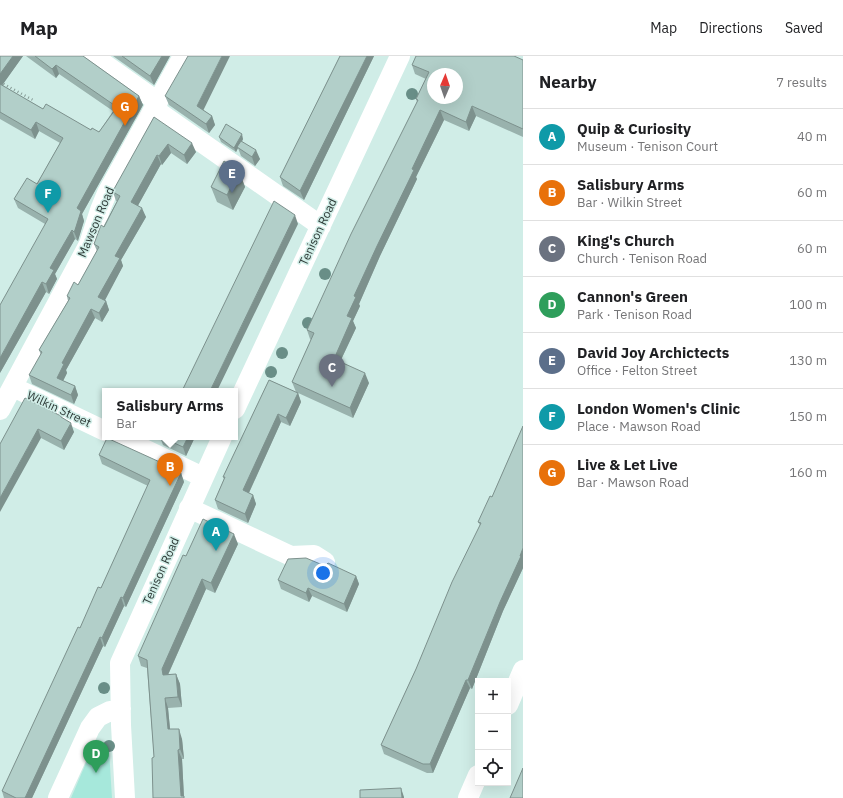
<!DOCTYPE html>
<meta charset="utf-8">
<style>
body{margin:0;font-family:"IBM Plex Sans",sans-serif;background:#f2f2f2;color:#202124}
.controls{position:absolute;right:12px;bottom:12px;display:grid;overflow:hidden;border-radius:0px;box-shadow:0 4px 16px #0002}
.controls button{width:36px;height:36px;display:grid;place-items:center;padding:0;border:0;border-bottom:1px solid #e0e0e0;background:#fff;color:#202124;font:20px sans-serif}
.compass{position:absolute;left:427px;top:12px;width:36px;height:36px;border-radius:50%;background:#fff;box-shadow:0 4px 16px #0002;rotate:2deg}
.you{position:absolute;left:323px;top:517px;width:14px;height:14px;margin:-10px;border:3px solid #fff;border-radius:50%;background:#1a73e8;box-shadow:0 0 0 6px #1a73e833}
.badge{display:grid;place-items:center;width:26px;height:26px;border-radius:50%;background:#468a7e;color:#fff;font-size:13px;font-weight:700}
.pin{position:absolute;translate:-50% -33px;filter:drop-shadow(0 1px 2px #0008)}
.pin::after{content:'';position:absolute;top:21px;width:14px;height:12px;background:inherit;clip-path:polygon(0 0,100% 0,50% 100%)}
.popup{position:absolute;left:102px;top:332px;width:136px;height:52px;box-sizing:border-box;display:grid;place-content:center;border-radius:0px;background:#fff;filter:drop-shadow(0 1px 3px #0005);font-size:13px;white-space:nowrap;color:#757577}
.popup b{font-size:15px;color:#202124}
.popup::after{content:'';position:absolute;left:50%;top:100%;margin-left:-8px;border:8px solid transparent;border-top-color:#fff}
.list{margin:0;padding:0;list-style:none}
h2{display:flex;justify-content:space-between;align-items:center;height:52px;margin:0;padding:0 16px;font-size:17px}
h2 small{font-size:13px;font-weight:400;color:#757577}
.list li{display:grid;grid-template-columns:26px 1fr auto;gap:12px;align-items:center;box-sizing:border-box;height:56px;padding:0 16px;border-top:1px solid #e0e0e0}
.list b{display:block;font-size:15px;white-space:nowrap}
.list p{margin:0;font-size:13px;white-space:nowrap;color:#757577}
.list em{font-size:13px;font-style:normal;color:#757577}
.icon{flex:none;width:22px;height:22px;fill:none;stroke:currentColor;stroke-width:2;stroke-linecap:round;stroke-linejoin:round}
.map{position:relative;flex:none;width:523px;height:742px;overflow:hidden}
header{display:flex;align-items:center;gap:24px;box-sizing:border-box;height:56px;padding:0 20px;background:#fff;border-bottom:1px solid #e0e0e0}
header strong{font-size:19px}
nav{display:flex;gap:22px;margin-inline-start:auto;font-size:14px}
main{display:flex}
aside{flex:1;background:#fff}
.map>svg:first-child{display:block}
.green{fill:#a6e8db}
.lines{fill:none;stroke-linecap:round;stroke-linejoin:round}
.path{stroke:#879c97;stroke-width:2.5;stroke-dasharray:1 3;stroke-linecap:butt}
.minor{stroke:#fff;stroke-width:20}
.tree{fill:#698e87}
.wall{fill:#99b2ad}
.shaded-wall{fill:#7d918d}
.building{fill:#b2cfc9;stroke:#7d918d;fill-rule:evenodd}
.labels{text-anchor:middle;stroke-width:3;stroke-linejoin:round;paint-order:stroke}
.street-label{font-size:12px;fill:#2e3a37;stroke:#d0ede7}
</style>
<header>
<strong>Map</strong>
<nav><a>Map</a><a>Directions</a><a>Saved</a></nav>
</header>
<main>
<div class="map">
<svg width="523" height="742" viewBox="0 0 523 742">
<rect width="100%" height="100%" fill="#d0ede7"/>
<path class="green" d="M92,693H109L112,742H71Z"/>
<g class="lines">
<path class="path" d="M0,26L33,44"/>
<path class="minor" d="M93,0L158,46
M154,53L321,170
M13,331L105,375
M235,353L400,0
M0,354L89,188L100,154L107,137L183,0
M119,381L203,421
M189,452L291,500L314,499L325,506
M508,649L523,614
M58,742L90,672L98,661L110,655L121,653
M125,742L121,669L120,607L222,381
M468,742L478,719"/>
</g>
<g class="tree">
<circle cx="412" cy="38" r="6"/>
<circle cx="325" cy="218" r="6"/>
<circle cx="308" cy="267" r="6"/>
<circle cx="282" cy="297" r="6"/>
<circle cx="271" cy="316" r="6"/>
<circle cx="104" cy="632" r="6"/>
<circle cx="109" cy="690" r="6"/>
</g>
<path class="wall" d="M0,0H23L2,29L43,53L91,74L99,76L113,55L59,18L56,22L26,0H83L139,40L143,49L82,158L84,165L78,183V185L75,183L55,218L57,223L49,238L46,236L0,317L45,168L18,152L14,143L37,128L60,87L39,75L35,83L0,63Z
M113,0H170L154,29Z
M340,0H374L304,144L283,130L280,121Z
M523,4V81L476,60L469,75L444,64L416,121L417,123L380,200L359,248L360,250L353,265L356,272L340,306L369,327L353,362L296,336L292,326L311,284L310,283L307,274L417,46L416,43L426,23L415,18L412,9Z
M165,40L203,54L212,60L215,69L209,77L169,49Z
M154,61L196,96L187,108L171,97L162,109L161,108L138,149L146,161L121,204L123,210L104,244L106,245L109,254L102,266L95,262L66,314L67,317L63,325L75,330L78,339L74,348L32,328L29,319L41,299L39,294L68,245L67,240L78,229L97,195L94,188L117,145H116L113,136Z
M219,81L243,83L242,86L260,103L255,110L241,100L238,92L236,96L221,86Z
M239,115L245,131L233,154L217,146L211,131Z
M269,324L298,337L301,346L290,370L281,366L249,437L253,439L256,448L248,467L218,453L215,444L224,423L223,421Z
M61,360L62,362L74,376L64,394L41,382L0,388Z
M523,370V512L503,555L472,633L470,632L433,717H427L384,698L381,689L416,613L480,469L478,466L492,441Z
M160,381H195L186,400L163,389Z
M99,399L173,412V414L181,417L184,426L126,551L124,550L105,591L103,590L32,742H4L2,735L80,572L101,532L148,430L102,408Z
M238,488L215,537L206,533L168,619L176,618L180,628L182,651L168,652L170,673L182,683L184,703H182L184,741L154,701L147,612L141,610L138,600L186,500Z
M325,510L356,520L359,528L347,556L312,540L309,546L281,533L278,524Z"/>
<path class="shaded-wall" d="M13,0H23L1,31L0,29V18Z
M162,0H170L154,29L150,20Z
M222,0H230L201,59L197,50Z
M367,0H374L304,144L300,135Z
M56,9L59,18L56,22L52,13Z
M139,40L143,49L82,158L84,165L78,185L74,176L77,152Z
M472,50L476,60L469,75L466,66Z
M440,54L444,64L416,121L417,123L380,200L359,248L360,250L353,265L356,272L337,312L334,303L354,240L412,113Z
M212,60L215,69L209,77L206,68Z
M36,66L39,75L35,83L31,74Z
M242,78L243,83L238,92L237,91L238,92L236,96L234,92Z
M192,87L196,96L187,108L184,99Z
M168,88L171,97L162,109L159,100Z
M256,94L260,103L255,110L252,101Z
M157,99L161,108L135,155L131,146Z
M239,115L245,131L233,154L227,139Z
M142,152L146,161L121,204L123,210L102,250L98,241L115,200Z
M295,159L298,168L217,335H210Z
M72,174L75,183L55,218L57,223L49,238L46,228L50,212Z
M42,226L46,236L0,317V302Z
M106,245L109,254L102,266L99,257Z
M91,253L95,262L66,314L67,317L60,331L57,322L62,307Z
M365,317L369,327L353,362L350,352Z
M75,330L78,339L74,348L71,339Z
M298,337L301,346L290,370L286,362Z
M278,358L281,366L246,443L243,434Z
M71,367L74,376L64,394L61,385Z
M38,373L41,382L0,456V442Z
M188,381H195L186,400L183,391Z
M181,417L184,426L126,551L123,542Z
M253,439L256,448L248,467L245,458Z
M234,478L238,488L215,537L211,527Z
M523,492V512L503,555L472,633L468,624L500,546Z
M356,520L359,528L347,556L344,548Z
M202,523L206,533L166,623L163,619L162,613Z
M308,532L312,540L309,546L306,537Z
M121,541L124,550L105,591L102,582Z
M100,581L103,590L32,742H25Z
M176,618L180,628L182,651L178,641Z
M466,624L470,632L433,717L430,708Z
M165,642L168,652L171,683L168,673Z
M179,673L182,683L184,703L180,693Z
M178,694L182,703L184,742H182L181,740Z
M401,732L404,741V742H402Z"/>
<path class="building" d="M0,0H13L0,18Z
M35,0H83L139,40L77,152L81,155L75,174L74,176L72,174L50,212L54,214L46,228L42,226L0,302V249L48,163L14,143L27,122L37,128L63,82L36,66L31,74L0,56V28L43,53L46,48L91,74L92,72L99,76L117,51L56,9L52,13Z
M122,0H162L150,20Z
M188,0H222L197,50L212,60L206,68L165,40Z
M340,0H367L300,135L280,121Z
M416,0H514L523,4V73L472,50L466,66L440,54L412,113L414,114L377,190L354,240L356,241L347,260L352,262L334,303L365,317L350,352L292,326L314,277L307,274L351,178L418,44L416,43L429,16L412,9ZM433,18H457V42H433Z
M154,61L192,87L184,99L168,88L159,100L157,99L131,146L142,152L115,200L120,202L98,241L106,245L99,257L91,253L62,307L64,308L57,322L75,330L71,339L29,319L42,296L39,294L70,242L67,240L74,226L78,229L99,191L94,188L101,169L104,171L120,140L113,136L114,133Z
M226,68L242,78L234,92L219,81Z
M241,85L256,94L252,101L237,91Z
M224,105L239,115L227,139L211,131Z
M274,145L295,159L210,335H182Z
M269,324L298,337L286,362L278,358L243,434L253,439L245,458L215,444L225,421H223Z
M25,342L61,360V361L71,367L61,385L38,373L0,442V388Z
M523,370V492L520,500H521L500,546L468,624H466L430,708H423L381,689L416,613L452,526L481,467L478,466L490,440L492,441Z
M161,381H188L183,391Z
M107,382L173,412L172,413L181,417L123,542L121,541L102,582L100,581L25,742H16L2,735L78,571L80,572L98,531L101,532L150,424L99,399Z
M203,463L234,478L211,527L202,523L162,613L163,619L176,618L178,641L165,642L168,673H179L180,693L178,694L181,740H184V742H153L152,702L154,701L147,604L138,600L183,499L186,500Z
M306,502L325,510L328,507L356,520L344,548L308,532L306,537L278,524L288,503Z
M523,712V742H510Z
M401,732L402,742H360V734Z"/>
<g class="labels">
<g class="street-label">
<text transform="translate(96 166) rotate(-67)" y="4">Mawson Road</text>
<text transform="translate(318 176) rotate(-65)" y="4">Tenison Road</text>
<text transform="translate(59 353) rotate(25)" y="4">Wilkin Street</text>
<text transform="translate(161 515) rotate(-66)" y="4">Tenison Road</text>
</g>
</g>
</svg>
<div class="controls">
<button>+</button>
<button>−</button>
<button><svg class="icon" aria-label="locate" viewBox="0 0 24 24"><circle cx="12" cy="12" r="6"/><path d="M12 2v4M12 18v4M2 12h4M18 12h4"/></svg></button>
</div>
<svg class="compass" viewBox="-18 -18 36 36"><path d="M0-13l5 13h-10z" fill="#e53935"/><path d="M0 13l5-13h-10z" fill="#757577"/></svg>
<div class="you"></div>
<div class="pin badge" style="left:216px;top:495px;background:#0f9aa8">A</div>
<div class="pin badge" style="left:170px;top:430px;background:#e8710a">B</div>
<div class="popup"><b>Salisbury Arms</b>Bar</div>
<div class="pin badge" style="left:332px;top:331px;background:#6b7280">C</div>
<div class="pin badge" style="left:96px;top:717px;background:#2e9e5b">D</div>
<div class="pin badge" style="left:232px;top:137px;background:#5c6f8a">E</div>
<div class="pin badge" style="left:48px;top:157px;background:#0f9aa8">F</div>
<div class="pin badge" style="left:125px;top:70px;background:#e8710a">G</div>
</div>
<aside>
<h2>Nearby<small>7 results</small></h2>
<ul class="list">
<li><span class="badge" style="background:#0f9aa8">A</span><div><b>Quip &amp; Curiosity</b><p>Museum · Tenison Court</p></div><em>40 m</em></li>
<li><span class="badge" style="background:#e8710a">B</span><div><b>Salisbury Arms</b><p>Bar · Wilkin Street</p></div><em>60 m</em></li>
<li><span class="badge" style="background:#6b7280">C</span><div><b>King's Church</b><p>Church · Tenison Road</p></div><em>60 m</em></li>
<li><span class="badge" style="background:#2e9e5b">D</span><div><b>Cannon's Green</b><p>Park · Tenison Road</p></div><em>100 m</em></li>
<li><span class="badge" style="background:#5c6f8a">E</span><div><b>David Joy Archictects</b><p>Office · Felton Street</p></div><em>130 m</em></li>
<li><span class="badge" style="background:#0f9aa8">F</span><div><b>London Women's Clinic</b><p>Place · Mawson Road</p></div><em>150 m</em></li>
<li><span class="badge" style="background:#e8710a">G</span><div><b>Live &amp; Let Live</b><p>Bar · Mawson Road</p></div><em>160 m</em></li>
</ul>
</aside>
</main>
